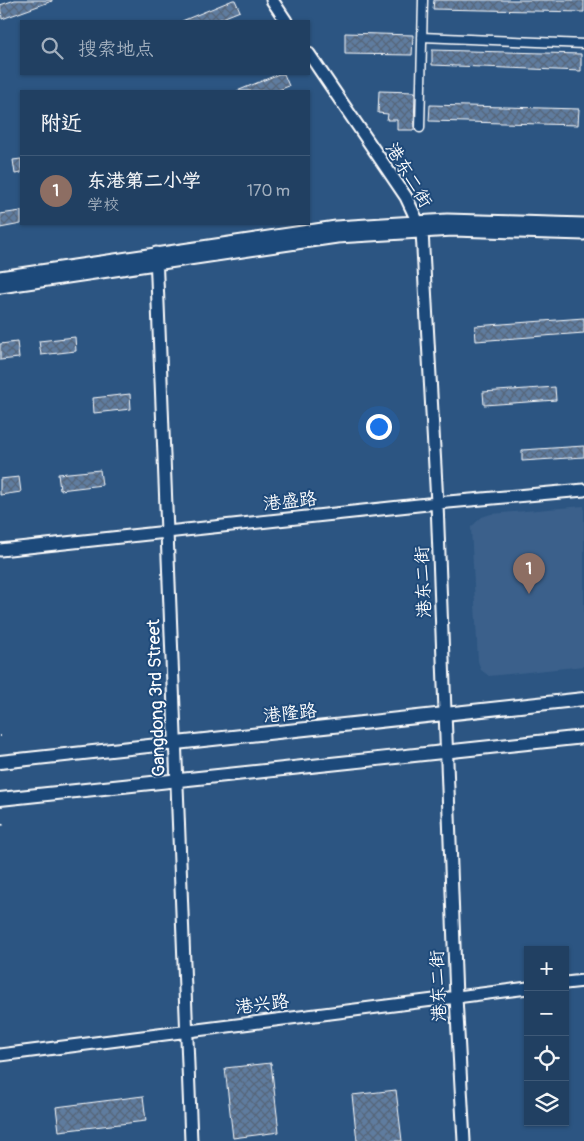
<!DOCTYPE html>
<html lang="zh">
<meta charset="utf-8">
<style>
body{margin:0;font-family:Pangolin,"LXGW WenKai TC",sans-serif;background:#294768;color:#f1f3f6}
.controls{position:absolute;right:15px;bottom:15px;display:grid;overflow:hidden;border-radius:0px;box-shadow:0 1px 4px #0004}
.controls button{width:45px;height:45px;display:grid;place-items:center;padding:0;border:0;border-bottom:1px solid #3e5977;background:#214062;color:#f1f3f6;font:25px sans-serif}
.you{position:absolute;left:378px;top:426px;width:18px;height:18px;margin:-12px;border:4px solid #fff;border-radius:50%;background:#1a73e8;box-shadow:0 0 0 8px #1a73e833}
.badge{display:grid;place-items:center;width:32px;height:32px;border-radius:50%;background:#ff9aa2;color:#fff;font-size:16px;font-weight:700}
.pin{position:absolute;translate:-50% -41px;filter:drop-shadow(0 1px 2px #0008)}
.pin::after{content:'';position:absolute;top:26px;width:18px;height:15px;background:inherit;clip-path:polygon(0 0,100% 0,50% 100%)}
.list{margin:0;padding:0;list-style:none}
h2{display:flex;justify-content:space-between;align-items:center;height:65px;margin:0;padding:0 20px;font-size:21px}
h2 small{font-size:16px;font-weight:400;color:#a2afbe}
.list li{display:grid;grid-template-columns:32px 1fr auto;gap:15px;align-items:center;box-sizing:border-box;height:70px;padding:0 20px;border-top:1px solid #3e5977}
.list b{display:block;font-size:19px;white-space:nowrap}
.list p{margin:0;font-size:16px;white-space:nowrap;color:#a2afbe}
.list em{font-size:16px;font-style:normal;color:#a2afbe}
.icon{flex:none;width:28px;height:28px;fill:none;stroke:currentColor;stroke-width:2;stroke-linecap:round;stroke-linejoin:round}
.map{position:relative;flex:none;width:584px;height:1141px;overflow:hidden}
.search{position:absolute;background:#214062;box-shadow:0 1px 4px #0004;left:20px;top:20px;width:290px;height:55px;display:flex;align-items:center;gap:12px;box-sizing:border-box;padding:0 18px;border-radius:0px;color:#a2afbe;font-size:19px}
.panel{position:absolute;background:#214062;box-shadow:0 1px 4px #0004;left:20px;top:90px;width:290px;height:135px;border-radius:0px}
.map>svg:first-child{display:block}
.built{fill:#3b618b}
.building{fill:url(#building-cross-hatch);stroke:#fff}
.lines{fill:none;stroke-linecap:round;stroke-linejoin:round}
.street-casing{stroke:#fff;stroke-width:11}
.secondary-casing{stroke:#fff;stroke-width:15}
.primary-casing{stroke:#fff;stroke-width:16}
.path{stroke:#fff;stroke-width:2;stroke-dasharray:4 4;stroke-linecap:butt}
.street{stroke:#1f4a7a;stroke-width:8}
.secondary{stroke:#1f4a7a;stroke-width:11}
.primary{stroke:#1f4a7a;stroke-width:12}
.labels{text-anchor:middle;stroke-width:4;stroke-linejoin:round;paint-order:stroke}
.street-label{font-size:18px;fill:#fff;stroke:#1f4a7a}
</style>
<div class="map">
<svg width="584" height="1141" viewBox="0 0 584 1141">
<defs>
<pattern id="building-cross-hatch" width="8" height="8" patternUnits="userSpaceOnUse" patternTransform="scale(1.25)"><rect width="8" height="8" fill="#5e7c9f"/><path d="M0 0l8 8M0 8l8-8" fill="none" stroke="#56667a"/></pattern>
</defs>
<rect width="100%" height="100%" fill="#2c5582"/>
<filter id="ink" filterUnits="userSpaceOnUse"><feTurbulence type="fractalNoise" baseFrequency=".02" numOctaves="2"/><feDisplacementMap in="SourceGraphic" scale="10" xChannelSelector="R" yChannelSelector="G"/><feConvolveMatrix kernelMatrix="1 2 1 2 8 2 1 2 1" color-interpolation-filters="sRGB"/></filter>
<g filter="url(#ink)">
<path class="built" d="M584,506V666L489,676L481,670L478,661L471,527L482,517L491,514Z"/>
<path class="building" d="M15,0H52V1L2,19L0,5Z
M233,0H235L240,11L215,21H182Z
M434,0H584V12L433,9Z
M345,33L413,35L412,55L345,54Z
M432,50L581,54V71L432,65Z
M279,74H284L289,86L276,91H237Z
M379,91L415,92L414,130H397V120H387L388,114L378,113Z
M430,105L579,109L578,125L429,121Z
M21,159V173L15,174L13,160Z
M21,211V224L0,228V214Z
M584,318V333L476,341L475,326Z
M75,337L76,351L41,355L39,341Z
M17,342L19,358L0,360V344Z
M555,387L556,400L484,405L483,392Z
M130,394L131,409L94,413L93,398Z
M584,446V457L522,461V450Z
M100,470L102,485L60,490L58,474Z
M19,477L21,492L0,495V479Z
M271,1063L279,1132L233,1138L225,1068Z
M396,1090L402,1141H357L352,1095Z
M143,1096L146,1121L59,1131L56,1107Z"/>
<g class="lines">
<defs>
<path id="street" d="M422,37L584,44
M420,128L423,0"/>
<path id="secondary" d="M272,0L286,21
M309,54L406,197L422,231L437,503L456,997L464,1141
M156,253L191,1141
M0,277L336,227L447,220L584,224
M0,287L337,237L453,230L584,234
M0,550L437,503L584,490
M565,983L584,981
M0,1055L528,988"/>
<path id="primary" d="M0,762L584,699
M0,799L584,737"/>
</defs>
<use href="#street" class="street-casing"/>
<use href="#secondary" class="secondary-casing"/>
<use href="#primary" class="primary-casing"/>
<path class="path" d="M0,736H1
M0,825L5,824"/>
<use href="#street" class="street"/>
<use href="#secondary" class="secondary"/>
<use href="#primary" class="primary"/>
</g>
</g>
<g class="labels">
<g class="street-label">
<text transform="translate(409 175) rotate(59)" y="6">港东二街</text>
<text transform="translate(290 501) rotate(-6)" y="6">港盛路</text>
<text transform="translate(423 582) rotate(-92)" y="6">港东二街</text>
<text transform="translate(156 698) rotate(-92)" y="6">Gangdong 3rd Street</text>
<text transform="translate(290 713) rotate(-6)" y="6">港隆路</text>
<text transform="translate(438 986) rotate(-92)" y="6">港东二街</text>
<text transform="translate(262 1004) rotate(-7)" y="6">港兴路</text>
</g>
</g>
</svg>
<div class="controls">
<button>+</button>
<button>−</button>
<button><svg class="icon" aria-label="locate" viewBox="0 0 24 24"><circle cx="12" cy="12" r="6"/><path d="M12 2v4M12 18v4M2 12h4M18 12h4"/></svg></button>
<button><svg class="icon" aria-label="layers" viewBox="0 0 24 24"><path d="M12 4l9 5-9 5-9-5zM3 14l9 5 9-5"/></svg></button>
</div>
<div class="you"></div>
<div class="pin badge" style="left:529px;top:594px;background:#8d6e63">1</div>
<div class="search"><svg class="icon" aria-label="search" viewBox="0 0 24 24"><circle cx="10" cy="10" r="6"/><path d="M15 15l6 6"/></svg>搜索地点</div>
<section class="panel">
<h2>附近<small></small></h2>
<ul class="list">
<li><span class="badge" style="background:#8d6e63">1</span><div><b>东港第二小学</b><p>学校</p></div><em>170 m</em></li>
</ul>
</section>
</div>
